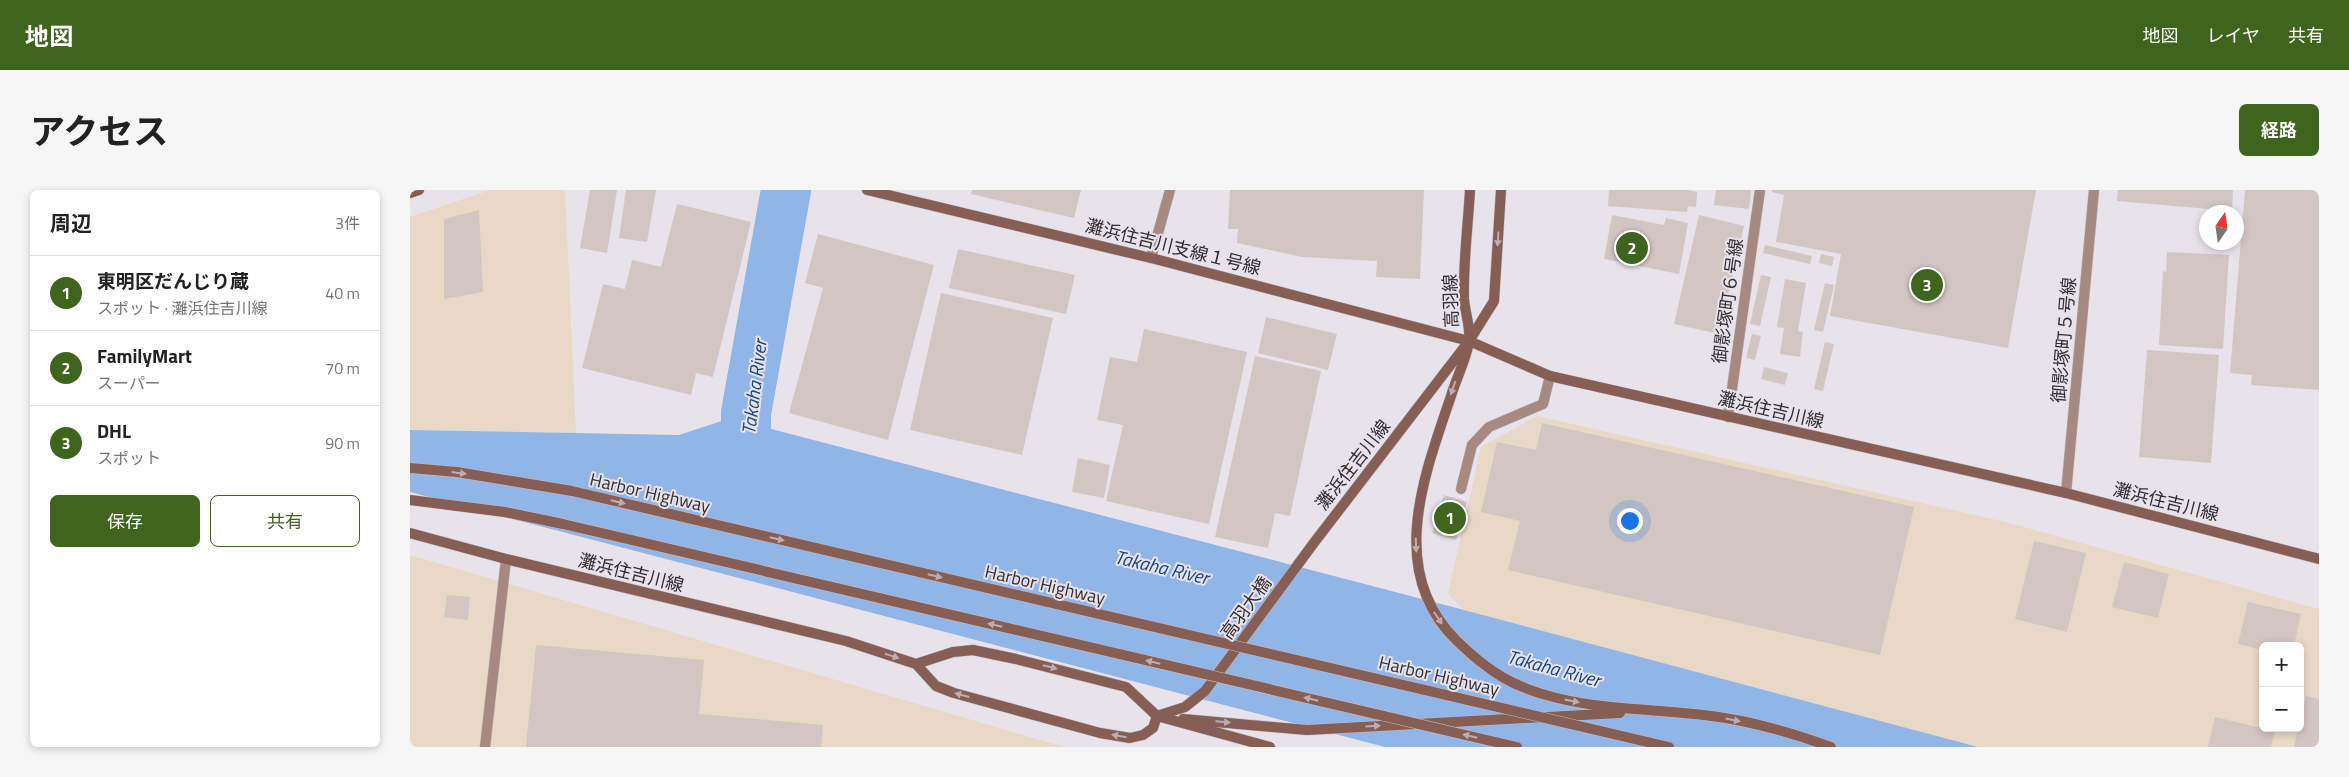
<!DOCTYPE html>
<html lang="ja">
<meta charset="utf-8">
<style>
body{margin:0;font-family:"Titillium Web","Noto Sans JP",sans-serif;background:#f6f6f6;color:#222}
.controls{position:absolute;right:15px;bottom:15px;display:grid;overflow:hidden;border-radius:8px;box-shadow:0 2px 8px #0003}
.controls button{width:45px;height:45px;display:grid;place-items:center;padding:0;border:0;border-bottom:1px solid #e0e0e0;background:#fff;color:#222;font:25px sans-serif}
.compass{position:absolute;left:1789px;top:15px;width:45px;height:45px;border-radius:50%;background:#fff;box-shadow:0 2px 8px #0003;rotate:13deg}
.you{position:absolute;left:1219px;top:330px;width:18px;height:18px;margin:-12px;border:4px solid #fff;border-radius:50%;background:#1a73e8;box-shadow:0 0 0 8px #1a73e833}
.badge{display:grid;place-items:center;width:32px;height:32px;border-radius:50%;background:#3e641e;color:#fff;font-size:16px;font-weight:700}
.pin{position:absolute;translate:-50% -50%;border:2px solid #fff;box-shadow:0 1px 5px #0006}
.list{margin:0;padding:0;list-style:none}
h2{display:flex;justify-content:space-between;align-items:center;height:65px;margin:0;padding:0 20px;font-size:21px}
h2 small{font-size:16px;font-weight:400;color:#767676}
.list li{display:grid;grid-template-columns:32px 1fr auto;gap:15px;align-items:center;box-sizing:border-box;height:75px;padding:0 20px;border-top:1px solid #e0e0e0}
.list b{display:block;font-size:19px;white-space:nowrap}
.list p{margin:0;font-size:16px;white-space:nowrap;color:#767676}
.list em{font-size:16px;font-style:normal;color:#767676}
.actions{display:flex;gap:10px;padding:15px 20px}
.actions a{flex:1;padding:11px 0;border:1px solid #3e641e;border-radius:8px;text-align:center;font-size:18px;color:#3e641e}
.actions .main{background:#3e641e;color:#fff}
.map{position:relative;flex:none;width:1909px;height:557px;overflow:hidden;border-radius:8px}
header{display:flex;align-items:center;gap:30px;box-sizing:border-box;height:70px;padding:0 25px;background:#3e641e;color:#fff}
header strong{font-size:24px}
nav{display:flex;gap:28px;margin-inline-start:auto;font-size:18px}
.intro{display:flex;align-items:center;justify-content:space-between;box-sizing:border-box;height:120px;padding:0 30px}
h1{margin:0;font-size:35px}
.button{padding:12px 22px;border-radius:8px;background:#3e641e;color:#fff;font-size:18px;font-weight:700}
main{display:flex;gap:30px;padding:0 30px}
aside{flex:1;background:#fff;border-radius:8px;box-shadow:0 2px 8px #0003}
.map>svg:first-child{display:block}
.industrial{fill:#e8d8c6;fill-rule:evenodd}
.water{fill:#90b5e6}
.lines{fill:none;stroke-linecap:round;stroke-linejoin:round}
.river{stroke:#90b5e6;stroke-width:50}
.building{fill:#d2c6c3}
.lane-casing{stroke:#c3bec6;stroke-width:11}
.street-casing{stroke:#c3bec6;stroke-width:11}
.secondary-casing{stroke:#c3bec6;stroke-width:11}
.lane{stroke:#a68a82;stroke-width:10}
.street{stroke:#a68a82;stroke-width:10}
.secondary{stroke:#865e54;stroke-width:10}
.secondary-bridge-casing{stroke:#c3bec6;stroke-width:11;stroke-linecap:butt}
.secondary-bridge{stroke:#865e54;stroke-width:10}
.oneway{fill:#c1adaf}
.labels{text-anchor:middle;stroke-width:4;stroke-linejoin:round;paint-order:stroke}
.street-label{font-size:18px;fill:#302e31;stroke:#e8e2eb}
.water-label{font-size:19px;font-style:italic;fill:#14457f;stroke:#e8e2eb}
</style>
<header>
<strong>地図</strong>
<nav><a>地図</a><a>レイヤ</a><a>共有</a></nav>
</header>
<div class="intro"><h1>アクセス</h1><a class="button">経路</a></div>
<main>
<aside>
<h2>周辺<small>3件</small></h2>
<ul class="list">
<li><span class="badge">1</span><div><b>東明区だんじり蔵</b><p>スポット · 灘浜住吉川線</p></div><em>40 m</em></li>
<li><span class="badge">2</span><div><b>FamilyMart</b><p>スーパー</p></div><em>70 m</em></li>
<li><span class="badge">3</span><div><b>DHL</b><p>スポット</p></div><em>90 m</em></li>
</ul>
<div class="actions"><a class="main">保存</a><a>共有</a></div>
</aside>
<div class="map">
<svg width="1909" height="557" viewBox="0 0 1909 557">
<rect width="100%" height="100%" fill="#e8e2eb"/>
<path class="industrial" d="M80,0H155L166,243L0,240V27Z
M1127,226L1596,332L1909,419V557H1568L1054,420L1038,404L1071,257ZM1853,456H1890V538H1853Z
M0,365L654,557H0Z"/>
<path class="water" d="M327,226L350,236L1054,420L1568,557H975L0,302V240L269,245Z"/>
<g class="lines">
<path class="river" d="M336,280V223L376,0"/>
</g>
<path class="building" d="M180,0H207L197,63L170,58Z
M216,0H246L237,52L209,48Z
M562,0H671L664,28L561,4Z
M820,0H1014L1010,89L966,87L967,71L892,67L827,53L828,39H818Z
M1199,0H1278L1287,2L1286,17L1278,16L1277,22L1198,16Z
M1306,0H1341L1339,19L1304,15Z
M1362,0H1626L1598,158L1420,126L1431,64L1366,52L1374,5L1362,2Z
M1708,0H1823L1822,21L1707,11Z
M1835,0H1909V200L1841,195L1842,185L1820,183Z
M267,14L341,32L303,187L286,183L281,205L172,178L193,94L215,99L222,70L251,77Z
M69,20L73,102L34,109V29Z
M1202,25L1254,35L1256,28L1278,33L1269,84L1194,69Z
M1289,25L1334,36L1309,144L1264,134Z
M408,44L524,75L478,250L379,223L413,98L395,93Z
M1355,55L1402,66L1400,74L1353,63Z
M548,59L665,85L656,124L539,98Z
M1757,62L1819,65L1813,159L1749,155L1753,81L1756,82Z
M1411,64L1424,67L1422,76L1409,73Z
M1351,85L1361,87L1350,136L1340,134Z
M1375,89L1396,93L1388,141L1393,142L1390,167L1370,164L1374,138L1367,137Z
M1415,93L1424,95L1413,142L1404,140Z
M531,103L643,128L612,265L500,240Z
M856,127L927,144L918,180L848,163Z
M734,139L837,162L799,334L696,311L713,235L687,230L700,167L727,172Z
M1342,144L1351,146L1345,170L1336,168Z
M1415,152L1424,154L1413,201L1404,199Z
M1737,160L1809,165L1801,273L1729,267Z
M845,166L911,181L880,326L865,323L858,358L805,347Z
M1354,177L1378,183L1375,195L1351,189Z
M1132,233L1504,317L1470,465L1098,380L1110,331L1071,322L1087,252L1126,260Z
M668,268L700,275L694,308L662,302Z
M1034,305L1057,312L1046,350L1022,343Z
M1624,351L1676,363L1657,442L1605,429Z
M1714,372L1759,384L1748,428L1702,417Z
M37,405L60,407L58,430L34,427Z
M1838,412L1891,424L1884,456H1853V460L1828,454Z
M126,455L294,470L289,524L413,535L411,557H116Z
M1896,506L1909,509V557H1884L1888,538H1890Z
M1805,527L1865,541L1861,557H1798Z"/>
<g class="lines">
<defs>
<path id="lane" d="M1051,299L1062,255L1079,237L1133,214L1140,186
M75,557L96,369"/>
<path id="street" d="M741,68L760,0
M1318,227L1350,0
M1656,303L1684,0"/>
<path id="secondary" d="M457,0L741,68L1059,151L1140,186L1656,303L1909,369
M1060,0C1058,36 1053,73 1054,109C1055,123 1061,138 1059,152C1056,170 1046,189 1041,206C1014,286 976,382 1047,451C1079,482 1104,498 1147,508C1196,520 1245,519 1294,525C1338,530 1380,542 1421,557
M0,3L9,0
M0,343L96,369L436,451L506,474L543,462L563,460L606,469L716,497L747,526L860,557
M506,474L526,496L544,503L690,543L720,548L733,545L743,538L747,526
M747,526L775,517L795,501L903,354L1059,151L1084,111L1091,0
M773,529L897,540L1210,523"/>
</defs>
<use href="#lane" class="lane-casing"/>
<use href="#street" class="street-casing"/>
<use href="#secondary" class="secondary-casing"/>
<use href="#lane" class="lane"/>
<use href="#street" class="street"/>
<use href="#secondary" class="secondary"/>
<defs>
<path id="secondary-bridge" d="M0,278L47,282L162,301L1259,557
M0,310L95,322L153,334L1107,557"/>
</defs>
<use href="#secondary-bridge" class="secondary-bridge-casing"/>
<use href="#secondary-bridge" class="secondary-bridge"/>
</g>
<defs><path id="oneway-solid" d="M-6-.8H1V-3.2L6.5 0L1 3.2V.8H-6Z" transform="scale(1.25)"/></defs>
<g class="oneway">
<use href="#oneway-solid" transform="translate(1088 49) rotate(94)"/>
<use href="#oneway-solid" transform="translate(1043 198) rotate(109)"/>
<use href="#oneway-solid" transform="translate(49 283) rotate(7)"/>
<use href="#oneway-solid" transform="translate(208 312) rotate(13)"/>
<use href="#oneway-solid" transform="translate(367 349) rotate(13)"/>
<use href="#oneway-solid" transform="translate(1006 355) rotate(88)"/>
<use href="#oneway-solid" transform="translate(525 386) rotate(13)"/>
<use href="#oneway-solid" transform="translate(1028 428) rotate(56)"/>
<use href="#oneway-solid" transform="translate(585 435) rotate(-167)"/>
<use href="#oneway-solid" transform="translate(482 466) rotate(18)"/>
<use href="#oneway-solid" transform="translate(743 472) rotate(-167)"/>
<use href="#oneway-solid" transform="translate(640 477) rotate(14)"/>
<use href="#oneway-solid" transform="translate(552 505) rotate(-165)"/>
<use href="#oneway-solid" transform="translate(901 509) rotate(-167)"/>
<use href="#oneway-solid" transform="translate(1162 511) rotate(11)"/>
<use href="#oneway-solid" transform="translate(1323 530) rotate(11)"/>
<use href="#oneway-solid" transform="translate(813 532) rotate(5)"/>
<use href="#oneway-solid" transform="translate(963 536) rotate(-3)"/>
<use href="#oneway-solid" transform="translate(709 546) rotate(-170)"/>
<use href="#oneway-solid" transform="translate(1060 546) rotate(-167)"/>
</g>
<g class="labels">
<g class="street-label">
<text transform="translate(763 57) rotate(14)" y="6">灘浜住吉川支線１号線</text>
<text transform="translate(1041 111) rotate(-92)" y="6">高羽線</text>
<text transform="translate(1318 111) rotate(-82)" y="6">御影塚町６号線</text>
<text transform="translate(1654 150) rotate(-85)" y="6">御影塚町５号線</text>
<text transform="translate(1361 220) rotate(13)" y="6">灘浜住吉川線</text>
<text transform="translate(943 275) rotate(-52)" y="6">灘浜住吉川線</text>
<text transform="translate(240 303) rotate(13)" y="6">Harbor Highway</text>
<text transform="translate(1756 312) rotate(14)" y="6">灘浜住吉川線</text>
<text transform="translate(221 383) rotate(14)" y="6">灘浜住吉川線</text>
<text transform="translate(635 395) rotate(13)" y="6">Harbor Highway</text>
<text transform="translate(836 418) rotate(-54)" y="6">高羽大橋</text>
<text transform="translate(1029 486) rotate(13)" y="6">Harbor Highway</text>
</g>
<g class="water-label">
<text transform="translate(344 197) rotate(-83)" y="7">Takaha River</text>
<text transform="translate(752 377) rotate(13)" y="7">Takaha River</text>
<text transform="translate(1144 478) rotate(15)" y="7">Takaha River</text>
</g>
</g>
</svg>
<div class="controls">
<button>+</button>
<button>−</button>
</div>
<svg class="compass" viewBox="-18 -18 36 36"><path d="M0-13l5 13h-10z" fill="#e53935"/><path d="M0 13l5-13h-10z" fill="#767676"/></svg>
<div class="you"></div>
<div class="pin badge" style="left:1040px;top:328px">1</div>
<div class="pin badge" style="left:1222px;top:58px">2</div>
<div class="pin badge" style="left:1517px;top:95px">3</div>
</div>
</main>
